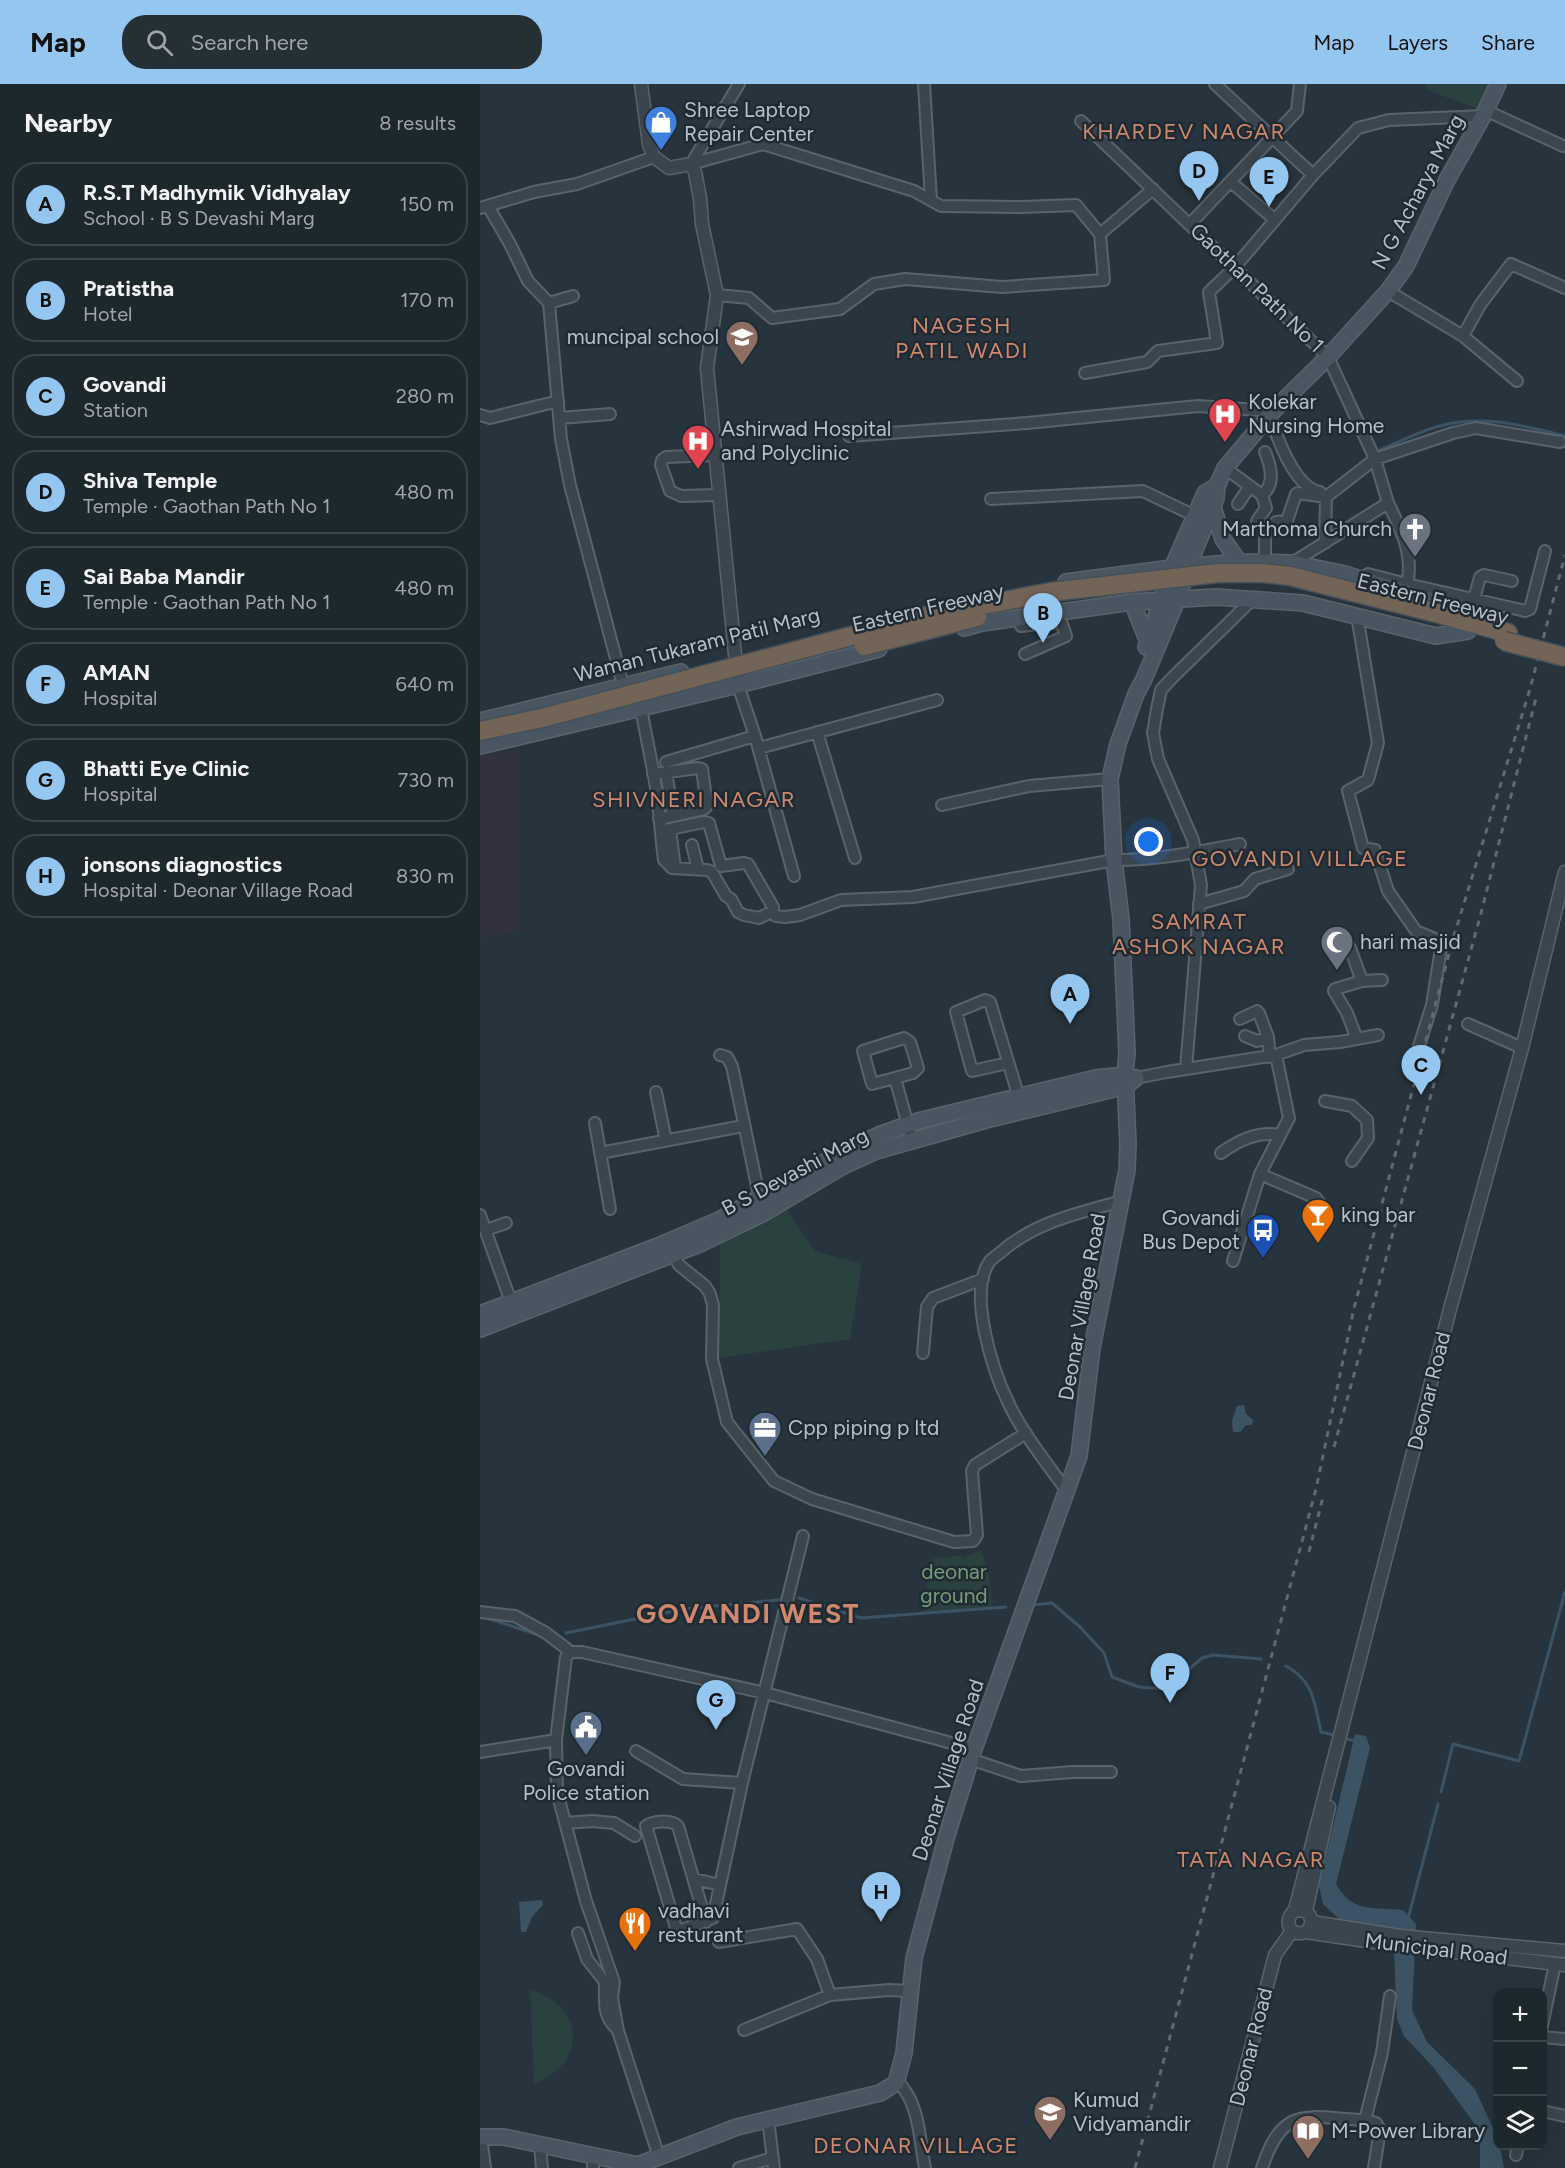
<!DOCTYPE html>
<meta charset="utf-8">
<style>
body{margin:0;font-family:Figtree,sans-serif;background:#252f36;color:#f1f3f6}
.controls{position:absolute;right:18px;bottom:18px;display:grid;overflow:hidden;border-radius:12px;box-shadow:0 6px 24px #0002}
.controls button{width:54px;height:54px;display:grid;place-items:center;padding:0;border:0;border-bottom:2px solid #3b444a;background:#1d272e;color:#f1f3f6;font:30px sans-serif}
.you{position:absolute;left:669px;top:758px;width:21px;height:21px;margin:-15px;border:4px solid #fff;border-radius:50%;background:#1a73e8;box-shadow:0 0 0 9px #1a73e833}
.badge{display:grid;place-items:center;width:39px;height:39px;border-radius:50%;background:#94c6f0;color:#111;font-size:20px;font-weight:700}
.pin{position:absolute;translate:-50% -50px;filter:drop-shadow(0 2px 3px #0008)}
.pin::after{content:'';position:absolute;top:32px;width:21px;height:18px;background:inherit;clip-path:polygon(0 0,100% 0,50% 100%)}
.list{margin:0;padding:0;list-style:none}
h2{display:flex;justify-content:space-between;align-items:center;height:78px;margin:0;padding:0 24px;font-size:26px}
h2 small{font-size:20px;font-weight:400;color:#a0a5aa}
.list li{display:grid;grid-template-columns:39px 1fr auto;gap:18px;align-items:center;box-sizing:border-box;height:84px;margin:0 12px 12px;padding:0 12px;border:2px solid #3b444a;border-radius:24px}
.list b{display:block;font-size:22px;white-space:nowrap}
.list p{margin:0;font-size:20px;white-space:nowrap;color:#a0a5aa}
.list em{font-size:20px;font-style:normal;color:#a0a5aa}
.icon{flex:none;width:33px;height:33px;fill:none;stroke:currentColor;stroke-width:2;stroke-linecap:round;stroke-linejoin:round}
.map{position:relative;flex:none;width:1085px;height:2084px;overflow:hidden}
header{display:flex;align-items:center;gap:36px;box-sizing:border-box;height:84px;padding:0 30px;background:#94c6f0;color:#111}
header strong{font-size:28px}
nav{display:flex;gap:33px;margin-inline-start:auto;font-size:21px}
.search{width:420px;height:54px;background:#252f36;display:flex;align-items:center;gap:15px;box-sizing:border-box;padding:0 21px;border-radius:24px;color:#a0a5aa;font-size:22px}
main{display:flex}
aside{flex:1;background:#1d272e}
.map>svg:first-child{display:block}
.medical{fill:#32323f}
.green{fill:#2a413f}
.water{fill:#3c5363}
.lines{fill:none;stroke-linecap:round;stroke-linejoin:round}
.stream{stroke:#3c5363;stroke-width:3}
.minor-casing{stroke:#59636b;stroke-width:14}
.tertiary-casing{stroke:#59636b;stroke-width:15}
.secondary-casing{stroke:#59636b;stroke-width:18}
.motorway-casing{stroke:#465058;stroke-width:21}
.minor{stroke:#3b454e;stroke-width:10}
.tertiary{stroke:#3b454e;stroke-width:12}
.secondary{stroke:#495560;stroke-width:15}
.motorway{stroke:#736458;stroke-width:18}
.rail{stroke:#5d6a74;stroke-width:3;stroke-dasharray:6 6;stroke-linecap:butt}
.motorway-bridge-casing{stroke:#465058;stroke-width:21;stroke-linecap:butt}
.motorway-bridge{stroke:#736458;stroke-width:18}
.labels{text-anchor:middle;stroke-width:5;stroke-linejoin:round;paint-order:stroke}
.poi-label{font-size:21px;fill:#b7c0c8;stroke:#202a33;text-anchor:start}
.street-label{font-size:21px;fill:#b7c0c8;stroke:#202a33}
.park-label{font-size:21px;fill:#779c7a;stroke:#202a33}
.neighbourhood-label{font-size:22px;letter-spacing:1.5px;fill:#cd886d;stroke:#202a33}
.district-label{font-size:27px;font-weight:bold;letter-spacing:1.5px;fill:#cd886d;stroke:#202a33}
</style>
<header>
<strong>Map</strong>
<div class="search"><svg class="icon" aria-label="search" viewBox="0 0 24 24"><circle cx="10" cy="10" r="6"/><path d="M15 15l6 6"/></svg>Search here</div>
<nav><a>Map</a><a>Layers</a><a>Share</a></nav>
</header>
<main>
<aside>
<h2>Nearby<small>8 results</small></h2>
<ul class="list">
<li><span class="badge">A</span><div><b>R.S.T Madhymik Vidhyalay</b><p>School · B S Devashi Marg</p></div><em>150 m</em></li>
<li><span class="badge">B</span><div><b>Pratistha</b><p>Hotel</p></div><em>170 m</em></li>
<li><span class="badge">C</span><div><b>Govandi</b><p>Station</p></div><em>280 m</em></li>
<li><span class="badge">D</span><div><b>Shiva Temple</b><p>Temple · Gaothan Path No 1</p></div><em>480 m</em></li>
<li><span class="badge">E</span><div><b>Sai Baba Mandir</b><p>Temple · Gaothan Path No 1</p></div><em>480 m</em></li>
<li><span class="badge">F</span><div><b>AMAN</b><p>Hospital</p></div><em>640 m</em></li>
<li><span class="badge">G</span><div><b>Bhatti Eye Clinic</b><p>Hospital</p></div><em>730 m</em></li>
<li><span class="badge">H</span><div><b>jonsons diagnostics</b><p>Hospital · Deonar Village Road</p></div><em>830 m</em></li>
</ul>
</aside>
<div class="map">
<svg width="1085" height="2084" viewBox="0 0 1085 2084">
<rect width="100%" height="100%" fill="#27343d"/>
<path class="medical" d="M40,666L39,846L0,854V671Z"/>
<path class="green" d="M947,0H1011L998,25L947,6Z
M300,1116L335,1167L382,1180L370,1255L239,1274L240,1158Z
M501,1466L509,1491L512,1524L442,1530L452,1475L482,1471L485,1476L487,1471H491Z
M50,1906C105,1920 108,1981 54,1999Z"/>
<path class="water" d="M764,1321L766,1330L773,1336L772,1341H766L760,1348H753L752,1337L757,1322Z
M875,1650L886,1652L890,1664L856,1800C872,1829 893,1823 923,1826L936,1840L932,1926L947,1958L995,2005L1017,2053V2062H1020L1024,2084H1000V2059L994,2039L954,1984L924,1952L917,1935L913,1846L859,1835L843,1820L839,1802Z
M62,1816L63,1821L52,1833L46,1848H41L39,1818Z"/>
<g class="lines">
<path class="stream" d="M900,366C919,358 940,347 960,342C1002,330 1045,342 1085,352
M319,1514L381,1534L526,1523
M552,1521L572,1519L600,1543L624,1569L632,1593L659,1603L685,1605L722,1574L733,1571L781,1575
M7,1534L56,1550
M86,1549L204,1525L298,1516
M806,1582C835,1598 834,1619 841,1648L854,1651
M867,1655L877,1657
M961,1708L973,1660L1039,1677L1085,1508
M928,1835L958,1720"/>
<defs>
<path id="minor" d="M444,0L451,116
M735,0L833,91
M1005,26L1083,62
M601,37L848,273L895,375L908,419L812,479
M211,80L283,60L434,107L461,122L541,123L596,121L620,150L624,196L522,203L425,195L394,200L360,225L292,234L269,214L237,211
M211,80L259,0
M751,98L795,136
M8,122L30,160L48,197L69,219L81,355L90,401L143,601
M0,124L54,108L97,100L174,73
M710,140L817,27L820,0
M620,150L673,105
M908,207L983,252L1037,297
M69,219L93,212
M983,252L1000,221L1031,180L1085,204
M605,289L667,278L678,267L737,259L729,208L755,183L833,91L878,44L909,36L1003,32
M0,331L10,334L78,317
M790,332C797,354 815,404 840,408
M80,334L130,330
M369,352L547,339L718,322L793,327
M234,371L186,373L182,376L181,381L190,407L201,412L238,411
M745,384L782,411L786,424L777,437
M782,411C796,400 791,382 785,368
M511,415L663,407L715,432
M758,420L770,402
M845,459L846,413
M785,478V453L796,438L807,437L816,410L818,409L846,413L895,375L973,349L996,344L1080,358
M888,490L927,500C934,471 921,445 908,419
M927,500L1045,527L1050,525L1065,467
M994,515L1000,493L1004,491L1032,497
M877,531L898,659L888,696L868,707L883,764L895,766L908,807L936,847L962,858L952,921L934,978
M541,542L579,538L582,540L586,552L545,570
M258,601L275,652L314,792
M161,624C166,653 173,682 177,711C180,733 181,755 184,776L192,784L227,786L232,788L246,812L251,815L258,828L264,831L279,834L293,827V823L268,780L264,779L241,782L229,739L224,738L181,747
M337,648L375,774
M279,664L457,616
M186,678L275,652
M186,688L193,732
M173,690L218,684L222,685L227,722L224,725L179,735
M462,721L549,702L630,695
M190,745L195,784
M212,761L218,785
M719,820L764,807L775,795L808,785
M291,828L296,832L305,833L320,831L361,816L433,813L634,776C677,776 718,768 760,760
M870,864L882,897L855,905L854,907L867,929L877,955
M882,897L902,896
M760,935L777,927L779,929L788,953L790,973
M988,940L1042,964
M765,952L777,957L788,954
M240,971L247,973L252,982L281,1121
M796,971L824,961L860,958L898,951
M528,979L492,987L476,928L505,916L510,918L540,1017
M706,985L721,801L713,756L678,675L673,649L677,625L681,606L692,594L774,514
M415,994L392,1000L383,967L424,954L430,958L438,984L433,989L415,994L432,1056
M656,994L687,988L796,971L809,1034L780,1090L753,1177
M176,1008L186,1057
M845,1017L872,1022L887,1036L888,1054L872,1077
M115,1039L130,1125
M120,1069L263,1042
M741,1069C759,1056 778,1047 800,1051
M780,1090L836,1114L844,1125
M0,1131L31,1218
M6,1146L26,1139
M191,1164L199,1181L225,1202L230,1210L233,1221L232,1275L247,1338L294,1397L332,1415L474,1458L493,1457L497,1451L492,1387L495,1381L546,1349
M443,1269L447,1223L453,1214L503,1195
M586,1406C566,1378 543,1350 528,1318C513,1287 487,1208 510,1177C513,1174 517,1171 521,1168C555,1138 599,1129 642,1117
M0,1528L35,1532L66,1549L91,1568
M76,1656L77,1708L106,1817L134,1898L132,1914L138,1947L179,2073
M156,1667L203,1695L262,1699
M0,1668L76,1656L86,1573L91,1568H102L285,1609L494,1665
M490,1675L541,1692L593,1688H631
M85,1739L112,1737L134,1739L155,1752
M214,1795L240,1801
M226,1838L198,1742C191,1735 173,1737 166,1742L196,1844L202,1846L233,1834L262,1699L323,1452
M98,1849L107,1875L125,1898C125,1918 122,1932 138,1946
M239,1858L317,1845L337,1875L350,1911L409,1906L429,1907
M1062,1942L1075,1880
M264,1946L350,1911
M1062,1953L1085,1955
M417,1997C440,2019 439,2054 445,2084
M1062,2027L1085,2032
M288,2035L294,2084
M885,2036L902,1969L910,1912
M1,2053L5,2084
M60,2060L62,2084
M113,2071V2084
M1036,2071L1038,2062
M259,2084L292,2074
M782,2084C803,2019 828,2034 885,2036L896,2039L900,2046L894,2084"/>
<path id="tertiary" d="M161,0L169,60L174,73L189,84L211,80L215,88L220,114L222,140L237,211L227,284L258,601
M815,1826L970,1225L1042,964L1085,788
M826,1827L849,1723
M832,1838L920,1852L1085,1867
M826,1848C833,1841 833,1834 826,1827L815,1826C802,1837 810,1854 826,1848L907,1860L1085,1881
M740,2084L795,1871L812,1847"/>
<path id="secondary" d="M733,423L743,455L759,478
M586,498L692,484L759,478L812,479L865,490L958,519L976,530
M652,518L668,558
M484,544L502,539L652,518L736,513L823,519L956,552L988,547
M666,563L692,484L725,409L737,402L745,384L793,327L848,273L908,207L926,182L967,96L1003,32L1018,0
M0,637L201,588
M0,662L258,601L399,565
M0,1230L178,1162L239,1136L363,1068L401,1050L438,1037L616,994L645,991L653,994
M0,1245L222,1159L282,1130L363,1082L396,1067L506,1036L646,1002L656,994
M0,2053H24L158,2081L257,2043L400,2009L416,1999L424,1969L434,1874L467,1751L494,1665L599,1372L612,1264L647,1086L648,1061L645,991L647,969L641,835L634,776L630,695L638,660L656,610L664,595L697,516L708,483L736,414L737,402"/>
<path id="motorway" d="M956,529L1028,549"/>
</defs>
<use href="#minor" class="minor-casing"/>
<use href="#tertiary" class="tertiary-casing"/>
<use href="#secondary" class="secondary-casing"/>
<use href="#motorway" class="motorway-casing"/>
<use href="#minor" class="minor"/>
<use href="#tertiary" class="tertiary"/>
<use href="#secondary" class="secondary"/>
<use href="#motorway" class="motorway"/>
<path class="rail" d="M854,1363L1000,833L1057,610
M829,1468L843,1413
M655,2084L836,1405L874,1224L973,855L1050,605L1085,471"/>
<defs>
<path id="motorway-bridge" d="M1024,557L1085,573
M384,562L497,533
M0,647L62,634L447,532L571,508L738,489H783L810,492L956,529"/>
</defs>
<use href="#motorway-bridge" class="motorway-bridge-casing"/>
<use href="#motorway-bridge" class="motorway-bridge"/>
</g>
<defs>
<symbol id="shop-pin" viewBox="-11 -11 22 30"><path d="M0 17L-7.5 6A9.5 9.5 0 1 1 7.5 6Z" fill="#3f7fe0" stroke="#202a33"/><path d="M-5-2.5h2.3a2.7 3.5 0 0 1 5.4 0H5L5.5 6h-11ZM-1.5-2.5h3a1.5 2.3 0 0 0-3 0Z" fill="#fff"/></symbol>
<symbol id="school-pin" viewBox="-11 -11 22 30"><path d="M0 17L-7.5 6A9.5 9.5 0 1 1 7.5 6Z" fill="#8d6e63" stroke="#202a33"/><path d="M0-5L7-2L0 1L-7-2ZM-4 1L0 2.5L4 1V4Q0 6-4 4Z" fill="#fff"/></symbol>
<symbol id="hospital-pin" viewBox="-11 -11 22 30"><path d="M0 17L-7.5 6A9.5 9.5 0 1 1 7.5 6Z" fill="#e0444e" stroke="#202a33"/><path d="M-5-5h3v3.5h4V-5h3V5h-3V1.5h-4V5h-3Z" fill="#fff"/></symbol>
<symbol id="church-pin" viewBox="-11 -11 22 30"><path d="M0 17L-7.5 6A9.5 9.5 0 1 1 7.5 6Z" fill="#6b7280" stroke="#202a33"/><path d="M-1.2-6h2.4v3.5h3.3v2.4h-3.3V6h-2.4V-.1h-3.3v-2.4h3.3Z" fill="#fff"/></symbol>
<symbol id="mosque-pin" viewBox="-11 -11 22 30"><path d="M0 17L-7.5 6A9.5 9.5 0 1 1 7.5 6Z" fill="#6b7280" stroke="#202a33"/><path d="M3.5-4.9A6 6 0 1 0 3.5 4.9A5 5 0 1 1 3.5-4.9Z" fill="#fff"/></symbol>
<symbol id="bar-pin" viewBox="-11 -11 22 30"><path d="M0 17L-7.5 6A9.5 9.5 0 1 1 7.5 6Z" fill="#e8710a" stroke="#202a33"/><path d="M-6-5H6L.8 .8V4.5H3.5V6h-7V4.5H-.8V.8Z" fill="#fff"/></symbol>
<symbol id="bus-pin" viewBox="-11 -11 22 30"><path d="M0 17L-7.5 6A9.5 9.5 0 1 1 7.5 6Z" fill="#1a4fb4" stroke="#202a33"/><path d="M-5-6H5V4H4V6H2V4H-2V6H-4V4H-5ZM-3.5-4V0h7V-4ZM-3.5 1.2v1.5H-2V1.2ZM2 1.2v1.5H3.5V1.2Z" fill="#fff"/></symbol>
<symbol id="office-pin" viewBox="-11 -11 22 30"><path d="M0 17L-7.5 6A9.5 9.5 0 1 1 7.5 6Z" fill="#5c6f8a" stroke="#202a33"/><path d="M-6-3h4V-5.5h4V-3h4V5H-6ZM-1-4.5V-3h2v-1.5ZM-6 0V1H6V0Z" fill="#fff"/></symbol>
<symbol id="civic-pin" viewBox="-11 -11 22 30"><path d="M0 17L-7.5 6A9.5 9.5 0 1 1 7.5 6Z" fill="#5c6f8a" stroke="#202a33"/><path d="M-.6-6.5H3V-4.5H.6V-3L4-1V1h2V6H-6V1h2V-1L-.6-3ZM-1.2 2.5V6h2.4V2.5Z" fill="#fff"/></symbol>
<symbol id="restaurant-pin" viewBox="-11 -11 22 30"><path d="M0 17L-7.5 6A9.5 9.5 0 1 1 7.5 6Z" fill="#e8710a" stroke="#202a33"/><path d="M-5-6h1v4h1v-4h1v4h1v-4h1v5L-1.5 .5V6h-2V.5L-5-1ZM5-6V6H3V1.5H1.5Q1.5-4 5-6Z" fill="#fff"/></symbol>
<symbol id="library-pin" viewBox="-11 -11 22 30"><path d="M0 17L-7.5 6A9.5 9.5 0 1 1 7.5 6Z" fill="#8d6e63" stroke="#202a33"/><path d="M-6-4Q-3-5.5-.7-3.5V5Q-3 3-6 4ZM6-4Q3-5.5 .7-3.5V5Q3 3 6 4Z" fill="#fff"/></symbol>
</defs>
<g fill-rule="evenodd">
<use href="#shop-pin" x="162" y="19" width="38" height="52"/>
<use href="#school-pin" x="243" y="234" width="38" height="52"/>
<use href="#hospital-pin" x="726" y="311" width="38" height="52"/>
<use href="#hospital-pin" x="199" y="338" width="38" height="52"/>
<use href="#church-pin" x="916" y="426" width="38" height="52"/>
<use href="#mosque-pin" x="838" y="839" width="38" height="52"/>
<use href="#bar-pin" x="819" y="1112" width="38" height="52"/>
<use href="#bus-pin" x="764" y="1127" width="38" height="52"/>
<use href="#office-pin" x="266" y="1325" width="38" height="52"/>
<use href="#civic-pin" x="87" y="1624" width="38" height="52"/>
<use href="#restaurant-pin" x="136" y="1820" width="38" height="52"/>
<use href="#school-pin" x="551" y="2009" width="38" height="52"/>
<use href="#library-pin" x="809" y="2028" width="38" height="52"/>
</g>
<g class="labels">
<g class="poi-label">
<text x="204" y="33">Shree Laptop<tspan x="204" dy="24">Repair Center</tspan></text>
<text x="239" y="260" text-anchor="end">muncipal school</text>
<text x="768" y="325">Kolekar<tspan x="768" dy="24">Nursing Home</tspan></text>
<text x="241" y="352">Ashirwad Hospital<tspan x="241" dy="24">and Polyclinic</tspan></text>
<text x="912" y="452" text-anchor="end">Marthoma Church</text>
<text x="880" y="865">hari masjid</text>
<text x="861" y="1138">king bar</text>
<text x="760" y="1141" text-anchor="end">Govandi<tspan x="760" dy="24">Bus Depot</tspan></text>
<text x="308" y="1351">Cpp piping p ltd</text>
<text x="106" y="1692" text-anchor="middle">Govandi<tspan x="106" dy="24">Police station</tspan></text>
<text x="178" y="1834">vadhavi<tspan x="178" dy="24">resturant</tspan></text>
<text x="593" y="2023">Kumud<tspan x="593" dy="24">Vidyamandir</tspan></text>
<text x="851" y="2054">M-Power Library</text>
</g>
<g class="street-label">
<text transform="translate(938 108) rotate(-62)" y="7">N G Acharya Marg</text>
<text transform="translate(777 204) rotate(44)" y="7">Gaothan Path No 1</text>
<text transform="translate(953 515) rotate(14)" y="7">Eastern Freeway</text>
<text transform="translate(448 524) rotate(-13)" y="7">Eastern Freeway</text>
<text transform="translate(217 561) rotate(-14)" y="7">Waman Tukaram Patil Marg</text>
<text transform="translate(315 1088) rotate(-28)" y="7">B S Devashi Marg</text>
<text transform="translate(602 1223) rotate(-80)" y="7">Deonar Village Road</text>
<text transform="translate(949 1307) rotate(-76)" y="7">Deonar Road</text>
<text transform="translate(468 1686) rotate(-72)" y="7">Deonar Village Road</text>
<text transform="translate(956 1865) rotate(7)" y="7">Municipal Road</text>
<text transform="translate(771 1963) rotate(-76)" y="7">Deonar Road</text>
</g>
<g class="park-label">
<text x="474" y="1495">deonar<tspan x="474" dy="24">ground</tspan></text>
</g>
<g class="neighbourhood-label">
<text x="704" y="55">KHARDEV NAGAR</text>
<text x="482" y="249">NAGESH<tspan x="482" dy="25">PATIL WADI</tspan></text>
<text x="214" y="723">SHIVNERI NAGAR</text>
<text x="820" y="782">GOVANDI VILLAGE</text>
<text x="719" y="845">SAMRAT<tspan x="719" dy="25">ASHOK NAGAR</tspan></text>
<text x="771" y="1783">TATA NAGAR</text>
<text x="436" y="2069">DEONAR VILLAGE</text>
</g>
<g class="district-label">
<text x="268" y="1539">GOVANDI WEST</text>
</g>
</g>
</svg>
<div class="controls">
<button>+</button>
<button>−</button>
<button><svg class="icon" aria-label="layers" viewBox="0 0 24 24"><path d="M12 4l9 5-9 5-9-5zM3 14l9 5 9-5"/></svg></button>
</div>
<div class="you"></div>
<div class="pin badge" style="left:590px;top:940px">A</div>
<div class="pin badge" style="left:563px;top:559px">B</div>
<div class="pin badge" style="left:941px;top:1011px">C</div>
<div class="pin badge" style="left:719px;top:117px">D</div>
<div class="pin badge" style="left:789px;top:123px">E</div>
<div class="pin badge" style="left:690px;top:1619px">F</div>
<div class="pin badge" style="left:236px;top:1646px">G</div>
<div class="pin badge" style="left:401px;top:1838px">H</div>
</div>
</main>
